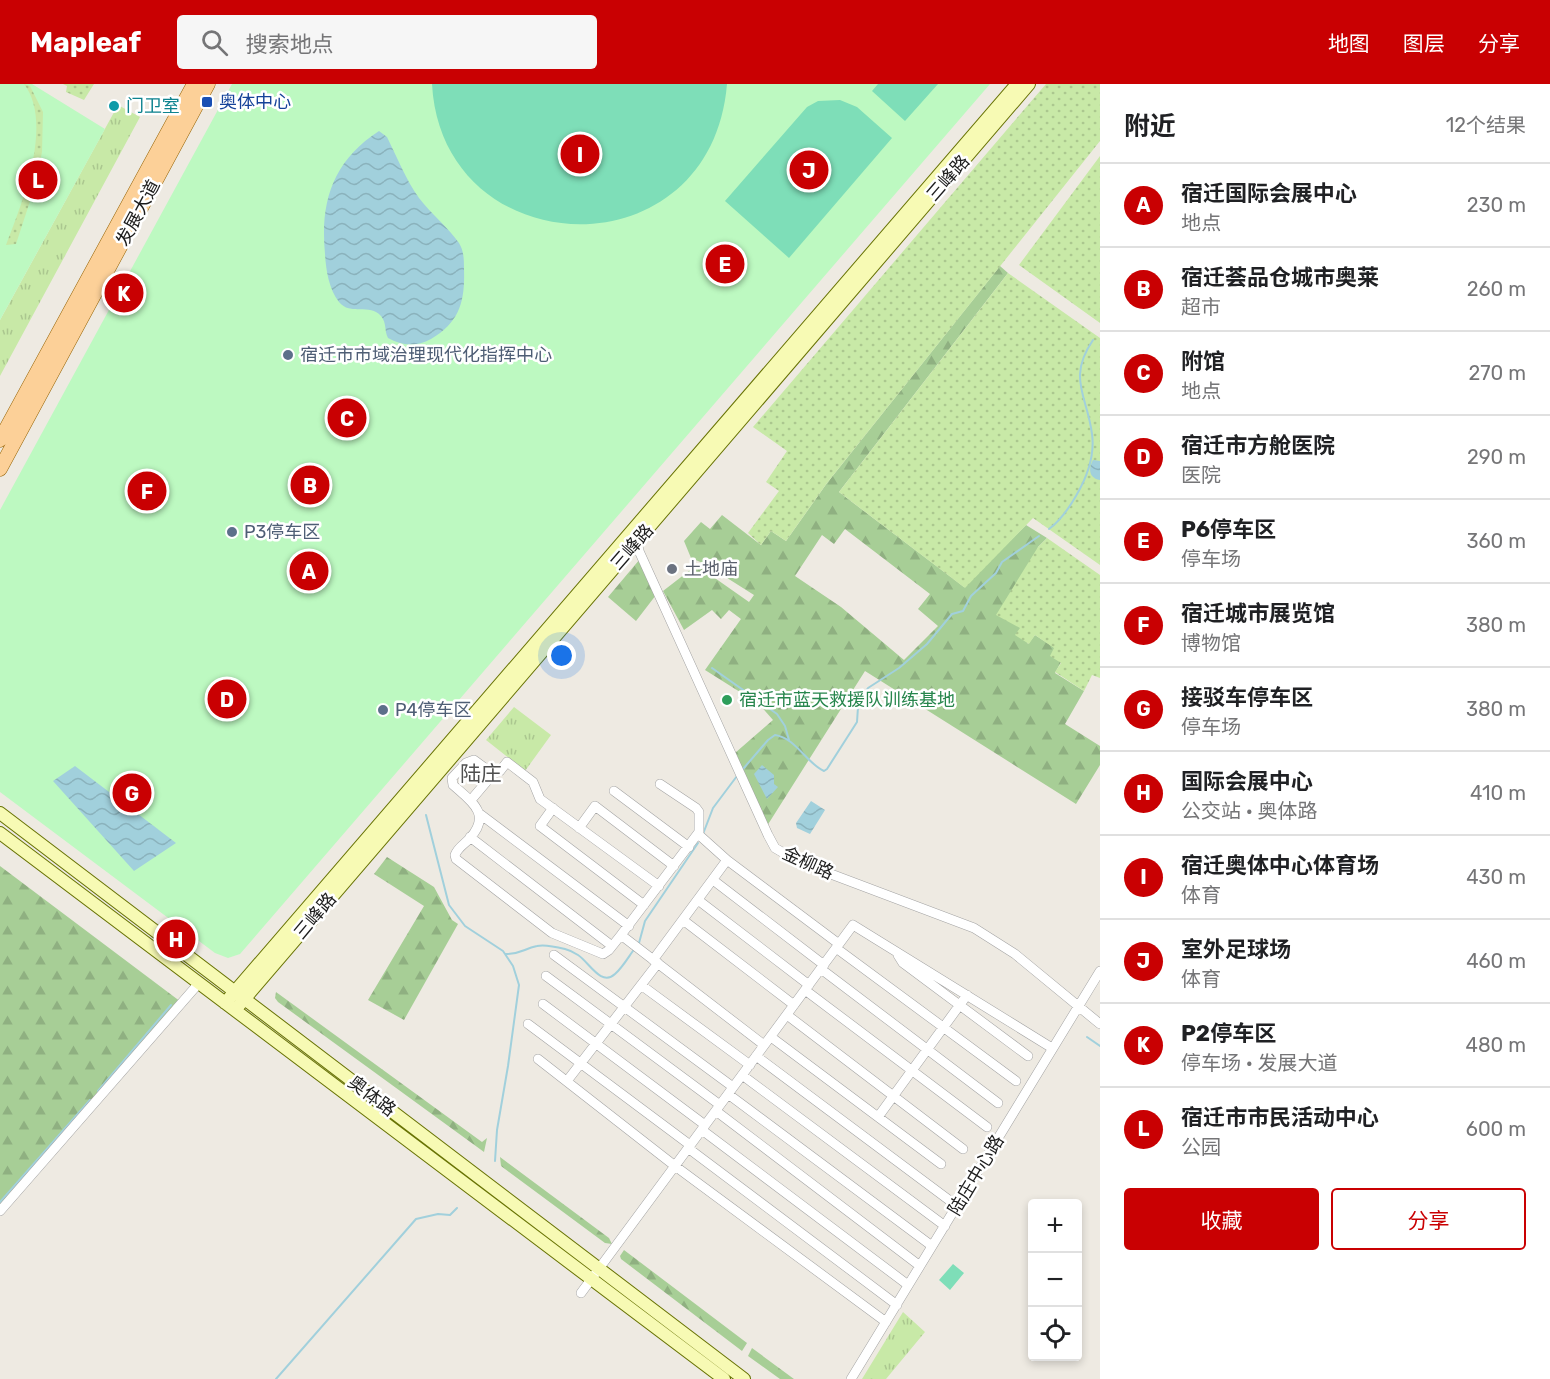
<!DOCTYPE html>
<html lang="zh">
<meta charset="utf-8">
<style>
body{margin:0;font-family:Rubik,"Noto Sans SC",sans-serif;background:#f6f6f6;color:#202124}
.controls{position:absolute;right:18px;bottom:18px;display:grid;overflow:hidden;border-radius:6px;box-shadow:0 3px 9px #0003}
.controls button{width:54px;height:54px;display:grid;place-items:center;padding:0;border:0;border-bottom:2px solid #e0e0e0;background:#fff;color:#202124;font:30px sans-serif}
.you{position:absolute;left:562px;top:572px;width:21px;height:21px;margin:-15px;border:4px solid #fff;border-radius:50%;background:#1a73e8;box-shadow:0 0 0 9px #1a73e833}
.badge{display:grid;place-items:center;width:39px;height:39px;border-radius:50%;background:#c90002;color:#fff;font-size:20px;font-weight:700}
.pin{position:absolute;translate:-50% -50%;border:3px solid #fff;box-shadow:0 2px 6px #0006}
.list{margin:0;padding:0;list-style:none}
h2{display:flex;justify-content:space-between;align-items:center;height:78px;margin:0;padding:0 24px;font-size:26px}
h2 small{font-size:20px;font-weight:400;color:#757577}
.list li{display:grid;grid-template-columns:39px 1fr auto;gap:18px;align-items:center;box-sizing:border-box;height:84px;padding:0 24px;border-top:2px solid #e0e0e0}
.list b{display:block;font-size:22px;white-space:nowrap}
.list p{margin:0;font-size:20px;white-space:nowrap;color:#757577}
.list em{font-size:20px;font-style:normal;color:#757577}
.actions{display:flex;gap:12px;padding:18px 24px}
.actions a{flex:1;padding:14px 0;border:2px solid #c90002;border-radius:6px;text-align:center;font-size:21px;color:#c90002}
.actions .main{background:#c90002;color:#fff}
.icon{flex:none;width:33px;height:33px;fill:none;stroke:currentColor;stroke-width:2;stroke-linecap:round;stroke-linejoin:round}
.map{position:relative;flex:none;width:1100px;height:1295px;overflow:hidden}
header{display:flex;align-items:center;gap:36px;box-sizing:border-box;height:84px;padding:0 30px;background:#c90002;color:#fff}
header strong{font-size:28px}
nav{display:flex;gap:33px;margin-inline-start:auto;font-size:21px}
.search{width:420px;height:54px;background:#f6f6f6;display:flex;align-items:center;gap:15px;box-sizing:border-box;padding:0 21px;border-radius:6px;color:#757577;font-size:22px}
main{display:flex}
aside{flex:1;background:#fff}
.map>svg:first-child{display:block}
.grass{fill:url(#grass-tufts)}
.forest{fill:url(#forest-firs);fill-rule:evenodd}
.park{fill:#bdf9c1}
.garden{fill:url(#garden-dots)}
.pitch{fill:#7edeb8}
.water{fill:url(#water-waves)}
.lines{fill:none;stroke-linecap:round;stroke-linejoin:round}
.stream{stroke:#a1d0dc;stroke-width:2}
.minor-casing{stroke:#a3a3a3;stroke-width:10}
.secondary-casing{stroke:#687304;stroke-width:14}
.primary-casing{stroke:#956200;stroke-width:15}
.minor{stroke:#fff;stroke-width:9}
.secondary{stroke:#f7fab4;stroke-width:12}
.primary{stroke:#fcd098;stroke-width:14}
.transit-dot{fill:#1a4fb4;stroke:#fff;stroke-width:2}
.culture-dot{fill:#0f9aa8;stroke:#fff;stroke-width:2}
.service-dot{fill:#5c6f8a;stroke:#fff;stroke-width:2}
.worship-dot{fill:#6b7280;stroke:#fff;stroke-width:2}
.leisure-dot{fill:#2e9e5b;stroke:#fff;stroke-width:2}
.labels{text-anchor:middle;stroke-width:5;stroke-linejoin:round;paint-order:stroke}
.transit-label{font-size:18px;fill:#164399;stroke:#fff;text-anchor:start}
.culture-label{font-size:18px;fill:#0d838f;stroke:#fff;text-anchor:start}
.street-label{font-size:18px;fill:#1c1c1c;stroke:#fff}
.service-label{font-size:18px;fill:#4e5e75;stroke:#fff;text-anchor:start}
.worship-label{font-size:18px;fill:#5b616d;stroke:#fff;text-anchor:start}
.leisure-label{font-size:18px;fill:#27864d;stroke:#fff;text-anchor:start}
.quarter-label{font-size:21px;fill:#4f4f4f;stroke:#fff}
</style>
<header>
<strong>Mapleaf</strong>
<div class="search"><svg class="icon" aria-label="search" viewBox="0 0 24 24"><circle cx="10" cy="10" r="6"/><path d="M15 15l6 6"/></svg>搜索地点</div>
<nav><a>地图</a><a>图层</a><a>分享</a></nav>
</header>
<main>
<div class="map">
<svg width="1100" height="1295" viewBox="0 0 1100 1295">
<defs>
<pattern id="grass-tufts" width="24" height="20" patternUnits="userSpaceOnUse" patternTransform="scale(1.5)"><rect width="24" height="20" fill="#c8e9a7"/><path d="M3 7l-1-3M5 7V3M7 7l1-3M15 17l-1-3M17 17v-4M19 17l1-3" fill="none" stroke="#abc78f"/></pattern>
<pattern id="forest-firs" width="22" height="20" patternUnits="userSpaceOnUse" patternTransform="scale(1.5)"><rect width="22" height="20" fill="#a7ce96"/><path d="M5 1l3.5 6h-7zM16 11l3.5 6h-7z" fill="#8fb081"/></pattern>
<pattern id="garden-dots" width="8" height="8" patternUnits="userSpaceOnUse" patternTransform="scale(1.5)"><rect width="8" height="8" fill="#c8e9a7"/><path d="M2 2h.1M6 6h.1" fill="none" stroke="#abc78f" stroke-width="1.8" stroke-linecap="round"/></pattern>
<pattern id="water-waves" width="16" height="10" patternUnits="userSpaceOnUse" patternTransform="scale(1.5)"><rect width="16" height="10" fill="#a1d0dc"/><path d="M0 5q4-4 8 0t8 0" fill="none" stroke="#8ab2bc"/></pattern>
</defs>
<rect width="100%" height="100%" fill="#eeeae2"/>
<path class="grass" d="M118,21L140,33L0,292V236Z
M514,623L551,651L525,687L486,656Z
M903,1228L925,1248L886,1295H862Z"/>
<path class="forest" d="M1000,182L1008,189L839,408L964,503L1026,441L1047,454L1038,463L1020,544L1028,560L1035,551L1055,564L1061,578L1055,589L1084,607L1065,640L1100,662V681L1076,720L865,587L767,742L735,669L773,636L759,620L705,586L741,535L729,526L721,535L712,526L684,546L663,507L694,483L702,485L749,518L754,511L705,480L691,474L684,457L701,438L710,445L722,431L761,461L771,447L786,457L827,399ZM845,445L930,510L918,525L938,542L904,576L841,523L795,492L822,451L834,460Z
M640,475L656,511L636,537L608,513Z
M387,773L434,803L452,836L458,840L404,936L368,916L424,822L374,790Z
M0,782L181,918L0,1126Z
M276,908L482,1058L487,1054L484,1068L278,918L275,914Z
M500,1073L609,1154L612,1160L605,1159L501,1082Z
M624,1166L747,1259L742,1267L621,1175L620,1172Z
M752,1264L794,1295H780L748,1272Z"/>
<path class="park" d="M0,0H32L105,45L0,236Z
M232,0H990L240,870L228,874L215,869L0,708V426Z"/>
<path class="garden" d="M24,0L30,2L43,28L42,68L36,99L16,160L6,161C22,120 54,39 24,0Z
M63,0H94L84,16L66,8L67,2Z
M1046,0H1100V57L827,399L786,457L771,447L761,461L748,449L779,407L766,398L787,367L753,343Z
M1100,72V239L1019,181Z
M1008,189L1100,254V481L1033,434L965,504L839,408Z
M1047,454L1100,491V594L1092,591L1084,607L1055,588L1061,579L1050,572L1054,564L1035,551L1029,560L1015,551L1020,544L996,531L1038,463Z"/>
<path class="pitch" d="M432,0H727C711,192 442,182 432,0Z
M878,0H938L905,37L872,7Z
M840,16L857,23L892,54L789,174L725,117L807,23L818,17Z
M953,1180L964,1189L950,1206L939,1196Z"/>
<path class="water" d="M379,47L387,53C397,73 406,96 419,114C431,130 448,143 459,159C464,167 464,176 464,185C465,217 460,238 431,255C416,263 402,262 388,254C384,247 387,239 381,232C370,219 350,232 339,218C329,205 326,187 325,170C320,117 333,77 379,47Z
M1093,376L1100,377V396C1089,394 1088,385 1093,376Z
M762,681L774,691V700L778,703L767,715L754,690Z
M75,682L176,759L134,787L53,697Z
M811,717L825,726L810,750L797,744L796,739Z"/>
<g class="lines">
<path class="stream" d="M1049,445C1060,437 1069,424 1076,412C1086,395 1095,372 1092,350C1087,311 1067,294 1093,256
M712,584L777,630L785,642L789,656
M743,685L768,656L775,651C796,654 806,679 824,687L827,685L857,638L858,623L862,613L868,604L899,584L927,560L952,530L963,527L971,512L996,489L1002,478L1039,452
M426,731L449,821L465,842L503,867L513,882L519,901L508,982L497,1046L495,1077
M703,750L713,724L737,692
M639,859L645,837L698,759
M505,870C522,870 523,865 537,862C545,860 557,863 565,865C569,866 575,869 578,871C589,878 601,903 615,890C623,883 629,872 635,864
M1087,953L1100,962
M98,1007L171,921
M0,1118L90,1016
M276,1295L416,1135L438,1130L450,1131L457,1124"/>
<defs>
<path id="minor" d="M637,457L639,467L768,751L775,764L799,778L974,844L1015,870L1100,940
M493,690L500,687L507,678L533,698L540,715L659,802
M660,700L696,724L699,728V748L621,851L764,961
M614,707L689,763
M471,716L493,690L474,676L466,679L452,694L453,701C471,717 492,730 470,754C465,760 458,763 455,771L456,775L552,849L603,870L609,866L621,851
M553,724L540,742L644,821
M480,730L629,842
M579,744L595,722L674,782
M470,753L612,862
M727,776L839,860
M713,796L824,881
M698,816L809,901
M683,836L794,921
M836,864L1016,997
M554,871L733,1003
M898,871L903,879L1028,972
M653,876L727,776L698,750
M821,885L998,1019
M546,892L720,1021
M641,901L750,981
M805,906L987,1043
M543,920L705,1041
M787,931L963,1065
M528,940L690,1061
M771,953L878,1033L967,911
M756,972L957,1122
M538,975L675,1082L886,1238
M742,991L945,1142
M567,997L658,879
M728,1010L932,1162
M716,1027L920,1182
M878,1033L941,1080
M702,1046L908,1201
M688,1064L897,1221
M0,1127L199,899
M581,1209L853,841L1052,964
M851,1295L1100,887"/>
<path id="secondary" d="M0,729L744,1295
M0,749L724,1295
M225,919L1017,0
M235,926L1029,0"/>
<path id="primary" d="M0,356L194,0
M0,385L208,0"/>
</defs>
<use href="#minor" class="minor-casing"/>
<use href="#secondary" class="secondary-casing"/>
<use href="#primary" class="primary-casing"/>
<use href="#minor" class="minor"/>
<use href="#secondary" class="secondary"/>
<use href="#primary" class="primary"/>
</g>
<rect class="transit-dot" x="201" y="12" width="12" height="12" rx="3"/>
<circle class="culture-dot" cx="114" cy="22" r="6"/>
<g class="service-dot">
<circle cx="288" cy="271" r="6"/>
<circle cx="232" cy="448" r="6"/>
<circle cx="383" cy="626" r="6"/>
</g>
<circle class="worship-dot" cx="672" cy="485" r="6"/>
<circle class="leisure-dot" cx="727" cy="616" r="6"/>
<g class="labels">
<g class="transit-label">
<text x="219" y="24">奥体中心</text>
</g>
<g class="culture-label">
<text x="126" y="28">门卫室</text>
</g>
<g class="street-label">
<text transform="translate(948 94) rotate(-49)" y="6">三峰路</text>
<text transform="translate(138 129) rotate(-62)" y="6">发展大道</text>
<text transform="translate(632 463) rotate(-49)" y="6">三峰路</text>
<text transform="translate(808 779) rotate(24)" y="6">金柳路</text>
<text transform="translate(315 832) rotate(-50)" y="6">三峰路</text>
<text transform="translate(372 1012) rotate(37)" y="6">奥体路</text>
<text transform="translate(976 1091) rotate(-59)" y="6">陆庄中心路</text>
</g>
<g class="service-label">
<text x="300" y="277">宿迁市市域治理现代化指挥中心</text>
<text x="244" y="454">P3停车区</text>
<text x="395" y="632">P4停车区</text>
</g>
<g class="worship-label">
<text x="684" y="491">土地庙</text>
</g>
<g class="leisure-label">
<text x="739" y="622">宿迁市蓝天救援队训练基地</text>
</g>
<g class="quarter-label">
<text x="481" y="697">陆庄</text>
</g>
</g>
</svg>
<div class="controls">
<button>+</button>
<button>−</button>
<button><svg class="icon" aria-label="locate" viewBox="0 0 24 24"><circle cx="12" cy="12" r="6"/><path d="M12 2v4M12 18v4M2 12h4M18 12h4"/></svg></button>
</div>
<div class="you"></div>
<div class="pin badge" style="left:309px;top:487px">A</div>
<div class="pin badge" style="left:310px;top:401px">B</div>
<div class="pin badge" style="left:347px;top:334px">C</div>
<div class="pin badge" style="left:227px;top:615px">D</div>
<div class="pin badge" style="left:725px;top:180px">E</div>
<div class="pin badge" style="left:147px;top:407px">F</div>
<div class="pin badge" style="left:132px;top:709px">G</div>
<div class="pin badge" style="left:176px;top:855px">H</div>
<div class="pin badge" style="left:580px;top:70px">I</div>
<div class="pin badge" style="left:809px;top:86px">J</div>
<div class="pin badge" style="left:124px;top:209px">K</div>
<div class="pin badge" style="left:38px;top:96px">L</div>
</div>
<aside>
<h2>附近<small>12个结果</small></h2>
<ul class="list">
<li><span class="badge">A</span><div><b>宿迁国际会展中心</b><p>地点</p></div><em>230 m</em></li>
<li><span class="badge">B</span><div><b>宿迁荟品仓城市奥莱</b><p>超市</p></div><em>260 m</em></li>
<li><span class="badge">C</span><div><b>附馆</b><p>地点</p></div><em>270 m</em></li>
<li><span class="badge">D</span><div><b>宿迁市方舱医院</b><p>医院</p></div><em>290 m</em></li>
<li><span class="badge">E</span><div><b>P6停车区</b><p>停车场</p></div><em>360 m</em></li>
<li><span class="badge">F</span><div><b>宿迁城市展览馆</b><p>博物馆</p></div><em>380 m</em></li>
<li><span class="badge">G</span><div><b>接驳车停车区</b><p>停车场</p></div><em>380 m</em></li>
<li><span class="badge">H</span><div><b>国际会展中心</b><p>公交站 · 奥体路</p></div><em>410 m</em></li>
<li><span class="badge">I</span><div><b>宿迁奥体中心体育场</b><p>体育</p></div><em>430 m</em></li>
<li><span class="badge">J</span><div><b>室外足球场</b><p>体育</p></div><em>460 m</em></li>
<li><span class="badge">K</span><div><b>P2停车区</b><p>停车场 · 发展大道</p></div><em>480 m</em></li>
<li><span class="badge">L</span><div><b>宿迁市市民活动中心</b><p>公园</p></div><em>600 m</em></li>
</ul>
<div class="actions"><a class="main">收藏</a><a>分享</a></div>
</aside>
</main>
